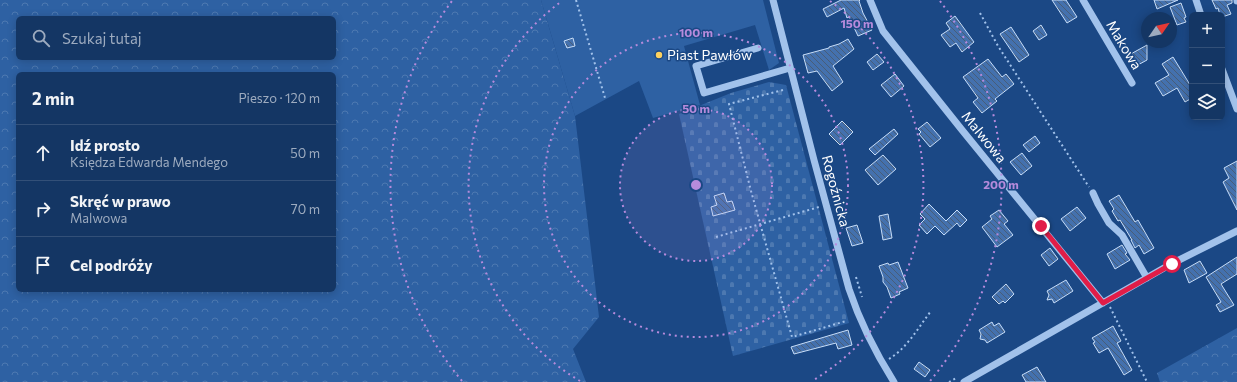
<!DOCTYPE html>
<html lang="pl">
<meta charset="utf-8">
<style>
body{margin:0;font-family:Commissioner,sans-serif;background:#1d3e6a;color:#f1f3f6}
.controls{position:absolute;right:12px;top:12px;display:grid;overflow:hidden;border-radius:6px;box-shadow:0 2px 10px #0003}
.controls button{width:36px;height:36px;display:grid;place-items:center;padding:0;border:0;border-bottom:1px solid #335078;background:#143664;color:#f1f3f6;font:20px sans-serif}
.compass{position:absolute;left:1141px;top:12px;width:36px;height:36px;border-radius:50%;background:#143664;box-shadow:0 2px 10px #0003;rotate:56deg}
.stop{position:absolute;width:12px;height:12px;margin:-9px;border:3px solid #e11d48;border-radius:50%;background:#fff}
.stop.end{background:#e11d48;border-color:#fff;box-shadow:0 1px 4px #0008}
.list{margin:0;padding:0;list-style:none}
h2{display:flex;justify-content:space-between;align-items:center;height:52px;margin:0;padding:0 16px;font-size:17px}
h2 small{font-size:13px;font-weight:400;color:#9dabbf}
.list li{display:grid;grid-template-columns:26px 1fr auto;gap:12px;align-items:center;box-sizing:border-box;height:56px;padding:0 16px;border-top:1px solid #335078}
.list b{display:block;font-size:15px;white-space:nowrap}
.list p{margin:0;font-size:13px;white-space:nowrap;color:#9dabbf}
.list em{font-size:13px;font-style:normal;color:#9dabbf}
.icon{flex:none;width:22px;height:22px;fill:none;stroke:currentColor;stroke-width:2;stroke-linecap:round;stroke-linejoin:round}
.map{position:relative;flex:none;width:1237px;height:382px;overflow:hidden}
.search{position:absolute;background:#143664;box-shadow:0 2px 10px #0003;left:16px;top:16px;width:320px;height:44px;display:flex;align-items:center;gap:10px;box-sizing:border-box;padding:0 14px;border-radius:6px;color:#9dabbf;font-size:15px}
.panel{position:absolute;background:#143664;box-shadow:0 2px 10px #0003;left:16px;top:72px;width:320px;height:220px;border-radius:6px}
.map>svg:first-child{display:block}
.forest{fill:url(#forest-crowns);fill-rule:evenodd}
.cemetery{fill:url(#cemetery-stones)}
.green{fill:#2e61a3}
.building{fill:url(#building-back-hatch);stroke:#c7ddf8}
.lines{fill:none;stroke-linecap:round;stroke-linejoin:round}
.path{stroke:#a2c2eb;stroke-width:2;stroke-dasharray:2 3;stroke-linecap:butt}
.minor{stroke:#a2c2eb;stroke-width:7}
.route{stroke:#e11d48;stroke-width:5}
.ring{fill:none;stroke:#b68bdc;stroke-width:2;stroke-dasharray:2 4}
.poi-dot{fill:#fdd15f;stroke:#1b4885;stroke-width:1.5}
.labels{text-anchor:middle;stroke-width:3;stroke-linejoin:round;paint-order:stroke}
.street-label{font-size:14px;fill:#fff;stroke:#1b4885}
.poi-label{font-size:14px;fill:#fff;stroke:#1b4885;text-anchor:start}
.centre{fill:#b68bdc;stroke:#1b4885;stroke-width:2}
.ring-label{font-size:12px;text-anchor:middle;font-weight:bold;fill:#b68bdc;stroke:#1b4885;stroke-width:3;stroke-linejoin:round;paint-order:stroke}
</style>
<div class="map">
<svg width="1237" height="382" viewBox="0 0 1237 382">
<defs>
<pattern id="forest-crowns" width="20" height="18" patternUnits="userSpaceOnUse"><rect width="20" height="18" fill="#2e61a3"/><path d="M2 6a3 3 0 1 1 6 0M12 15a3 3 0 1 1 6 0" fill="none" stroke="#4d79b1"/></pattern>
<pattern id="cemetery-stones" width="16" height="16" patternUnits="userSpaceOnUse"><rect width="16" height="16" fill="#2e61a3"/><path d="M2 7V4a2 2 0 0 1 4 0v3zM10 15v-3a2 2 0 0 1 4 0v3z" fill="#4d79b1"/></pattern>
<pattern id="building-back-hatch" width="6" height="6" patternUnits="userSpaceOnUse"><rect width="6" height="6" fill="#4471ae"/><path d="M-1 5l2 2M0 0l6 6M5-1l2 2" fill="none" stroke="#485d78"/></pattern>
</defs>
<rect width="100%" height="100%" fill="#1b4885"/>
<path class="forest" d="M0,0H541L575,116L599,317L573,349L586,382H0ZM18,18H334V58H18ZM18,74H334V290H18Z
M1237,328V382H1160L1157,373Z"/>
<path class="cemetery" d="M769,82L786,85L849,323L733,356L679,114L731,93Z"/>
<path class="green" d="M541,0H763L779,63L769,70L755,25L684,46L700,105L653,118L639,81L575,116Z"/>
<path class="building" d="M841,0H860L859,1L863,13L872,30L858,36L849,17L847,18L844,8L827,17L823,9Z
M1052,0H1066L1077,17L1067,23Z
M1154,0H1178L1157,9Z
M1212,0H1232V3L1227,5L1231,14L1222,17V15H1220L1218,8L1216,9Z
M1181,3L1186,17L1184,18L1186,22L1177,25L1170,7Z
M955,16L974,42L962,52L956,43L950,47L941,35L950,29L946,23Z
M1041,25L1047,35L1039,40L1033,31Z
M1011,27L1029,55L1019,62L1000,34Z
M573,38L575,46L567,48L564,41Z
M848,39L854,49L833,66L843,82L832,91L817,71L808,73L803,55L829,48V47L839,44Z
M1147,45V60L1136,66L1129,55Z
M877,54L884,62L873,70L867,62Z
M1173,57L1192,88V98L1185,102L1177,88L1163,96L1155,83L1169,75L1162,64Z
M988,59L1002,77L1006,74L1014,84L995,99L997,101L982,113L973,102L978,98L963,77Z
M895,74L904,86L891,97L881,85Z
M842,121L853,132L840,145L829,134Z
M927,122L941,138L930,147L919,134L921,132L918,129Z
M894,129L898,134L875,155L869,149Z
M1035,136L1040,143L1029,152L1023,145Z
M1022,153L1032,166L1021,175L1010,162Z
M883,155L896,169L878,185L865,170Z
M1237,161V210L1223,182L1229,178L1224,168Z
M724,193L727,202L732,201L735,210L713,216L711,207L717,205L714,196Z
M1119,195L1135,222L1138,220L1154,248L1144,254L1139,245L1135,248L1131,240H1132L1120,220L1118,221L1112,211L1114,209L1109,201Z
M929,204L946,221L957,210L967,220L960,227L957,223L944,235L935,226L927,234L919,225L925,219L920,214Z
M1077,207L1086,218L1070,231L1061,219Z
M999,210L1008,221L1004,224L1013,235L997,247L982,227L992,219L990,216Z
M888,214L892,238L883,240L879,216Z
M857,225L863,243L852,246L846,228Z
M1122,245L1127,253L1125,254L1130,260L1115,269L1107,254Z
M1050,248L1058,259L1049,266L1041,255Z
M1237,257V274L1221,284L1234,305L1220,312L1216,305L1221,302L1206,277Z
M1200,261L1207,273L1189,283L1184,270Z
M898,262L908,288L899,292L900,294L891,298L887,287L883,282V277L879,266L888,263L889,265Z
M1066,280L1073,291L1054,303L1052,299L1047,300L1049,295L1047,291Z
M1006,284L1014,294L1005,303L1003,301L999,304L992,297Z
M992,322L994,326L999,323L1005,332L987,343L985,340L980,339L981,334L979,330Z
M1113,326L1121,341L1117,343L1132,370L1124,375L1108,348L1099,353L1093,343L1095,342L1092,338Z
M848,330L852,345L838,349L836,343L794,354L791,347Z
M919,362L930,370L925,377L914,369Z
M1037,367L1046,382H1026L1022,375Z"/>
<g class="lines">
<path class="path" d="M576,0L605,98
M980,13L998,46L1089,187
M783,90L729,104L751,191L792,337L846,321
M716,237L819,207
M856,277L862,297
M1110,307L1147,382
M889,359C907,348 918,328 931,311
M949,382L956,378"/>
<path class="minor" d="M773,0L814,160L849,289C860,322 875,352 894,382
M870,0L883,31L962,130L1103,303
M1083,0L1132,83
M1196,0L1201,15
M1237,0V1
M758,48L696,66L704,93L790,68
M1222,69L1237,109
M1093,193L1098,204L1109,223L1122,235L1147,278
M964,382L1171,264L1237,231"/>
</g>
<g class="lines">
<path class="route" d="M1041,226L1103,303L1172,264"/>
</g>
<circle cx="696" cy="185" r="76" fill="#b68bdc" fill-opacity=".12"/>
<g class="ring">
<circle cx="696" cy="185" r="76"/>
<circle cx="696" cy="185" r="152"/>
<path d="M580 381A228 228 0 0 1 562 1M830 1A228 228 0 0 1 812 381"/>
<path d="M462 381A305 305 0 0 1 452 1M940 1A305 305 0 0 1 930 381"/>
</g>
<circle class="poi-dot" cx="659" cy="55" r="4"/>
<g class="labels">
<g class="street-label">
<text transform="translate(1124 45) rotate(59)" y="5">Makowa</text>
<text transform="translate(984 137) rotate(51)" y="5">Malwowa</text>
<text transform="translate(836 191) rotate(75)" y="5">Rogoźnicka</text>
</g>
<g class="poi-label">
<text x="667" y="60">Piast Pawłów</text>
</g>
</g>
<circle cx="696" cy="185" r="6" class="centre"/>
<g class="ring-label">
<text x="857" y="28">150 m</text>
<text x="696" y="37">100 m</text>
<text x="696" y="113">50 m</text>
<text x="1001" y="189">200 m</text>
</g>
</svg>
<div class="controls">
<button>+</button>
<button>−</button>
<button><svg class="icon" aria-label="layers" viewBox="0 0 24 24"><path d="M12 4l9 5-9 5-9-5zM3 14l9 5 9-5"/></svg></button>
</div>
<svg class="compass" viewBox="-18 -18 36 36"><path d="M0-13l5 13h-10z" fill="#e53935"/><path d="M0 13l5-13h-10z" fill="#9dabbf"/></svg>
<div class="stop" style="left:1172px;top:264px"></div>
<div class="stop end" style="left:1041px;top:226px"></div>
<div class="search"><svg class="icon" aria-label="search" viewBox="0 0 24 24"><circle cx="10" cy="10" r="6"/><path d="M15 15l6 6"/></svg>Szukaj tutaj</div>
<section class="panel">
<h2>2 min<small>Pieszo · 120 m</small></h2>
<ul class="list">
<li><svg class="icon" aria-label="ahead" viewBox="0 0 24 24"><path d="M12 20V5M6 11l6-6 6 6"/></svg><div><b>Idź prosto</b><p>Księdza Edwarda Mendego</p></div><em>50 m</em></li>
<li><svg class="icon" aria-label="right" viewBox="0 0 24 24"><path d="M7 20v-9h11M14 6l5 5-5 5"/></svg><div><b>Skręć w prawo</b><p>Malwowa</p></div><em>70 m</em></li>
<li><svg class="icon" aria-label="arrive" viewBox="0 0 24 24"><path d="M6 21V4h12l-3 4 3 4H6"/></svg><div><b>Cel podróży</b></div></li>
</ul>
</section>
</div>
